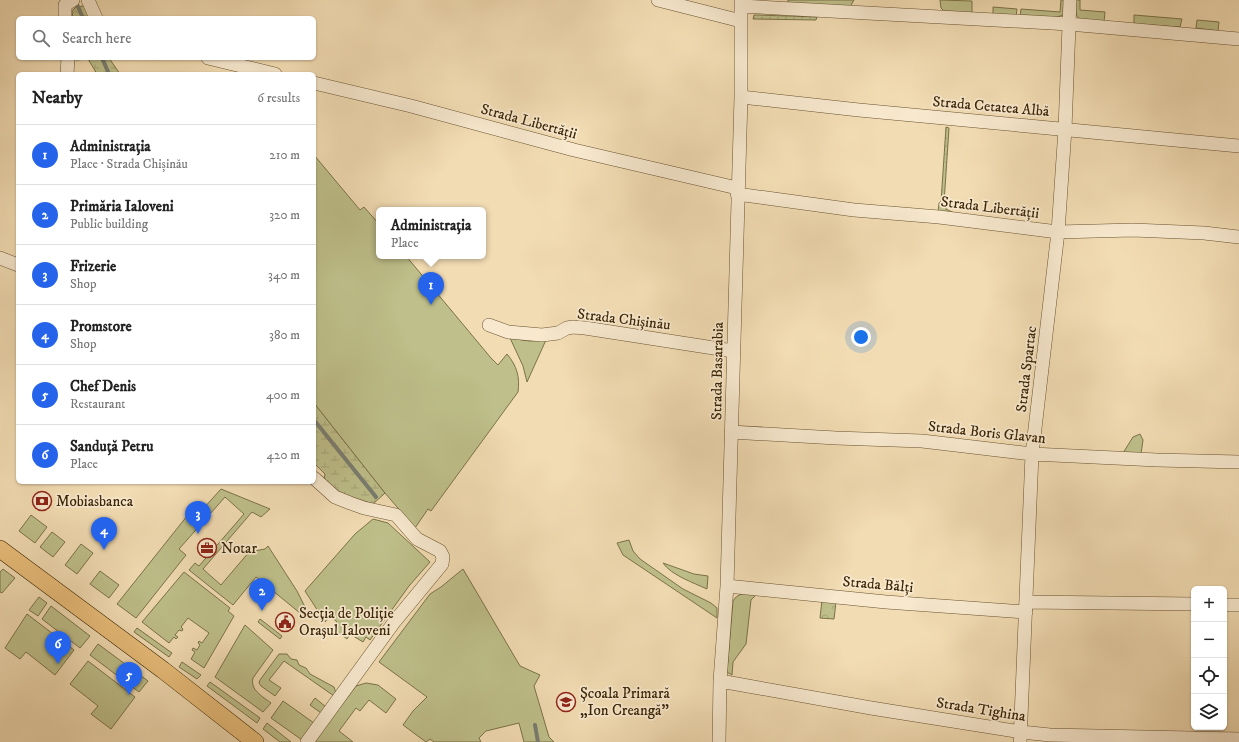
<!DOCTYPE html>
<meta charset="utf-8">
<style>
body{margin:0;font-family:"IM FELL DW Pica",serif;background:#f2f2f2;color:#222}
.controls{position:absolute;right:12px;bottom:12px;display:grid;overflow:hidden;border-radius:6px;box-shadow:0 1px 3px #0004}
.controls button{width:36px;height:36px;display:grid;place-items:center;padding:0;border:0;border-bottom:1px solid #e0e0e0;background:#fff;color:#222;font:20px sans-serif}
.you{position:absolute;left:861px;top:337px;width:14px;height:14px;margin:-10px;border:3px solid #fff;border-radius:50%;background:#1a73e8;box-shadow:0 0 0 6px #1a73e833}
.badge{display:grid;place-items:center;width:26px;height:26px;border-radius:50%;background:#2563eb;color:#fff;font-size:13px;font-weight:700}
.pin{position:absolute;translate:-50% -33px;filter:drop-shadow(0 1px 2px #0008)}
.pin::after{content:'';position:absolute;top:21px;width:14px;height:12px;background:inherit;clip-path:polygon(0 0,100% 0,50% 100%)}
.popup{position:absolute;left:376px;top:207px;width:110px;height:52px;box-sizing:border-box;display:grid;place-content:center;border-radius:6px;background:#fff;filter:drop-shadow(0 1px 3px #0005);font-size:13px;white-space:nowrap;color:#767676}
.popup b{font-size:15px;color:#222}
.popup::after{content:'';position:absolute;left:50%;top:100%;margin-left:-8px;border:8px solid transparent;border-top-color:#fff}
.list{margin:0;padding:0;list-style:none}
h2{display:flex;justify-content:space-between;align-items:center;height:52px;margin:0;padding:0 16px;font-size:17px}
h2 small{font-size:13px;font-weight:400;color:#767676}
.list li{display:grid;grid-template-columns:26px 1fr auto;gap:12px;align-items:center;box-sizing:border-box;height:60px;padding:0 16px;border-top:1px solid #e0e0e0}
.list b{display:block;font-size:15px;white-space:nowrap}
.list p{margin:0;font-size:13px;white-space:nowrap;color:#767676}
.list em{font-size:13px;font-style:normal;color:#767676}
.icon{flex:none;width:22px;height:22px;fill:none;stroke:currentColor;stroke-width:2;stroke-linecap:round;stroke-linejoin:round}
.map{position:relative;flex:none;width:1239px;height:742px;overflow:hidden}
.search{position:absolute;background:#fff;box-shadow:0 1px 3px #0004;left:16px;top:16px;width:300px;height:44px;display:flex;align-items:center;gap:10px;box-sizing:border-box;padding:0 14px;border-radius:6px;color:#767676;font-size:15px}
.panel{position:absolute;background:#fff;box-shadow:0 1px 3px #0004;left:16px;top:72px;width:300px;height:412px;border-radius:6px}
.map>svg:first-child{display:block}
.grass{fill:url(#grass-dots);stroke:#7c7248}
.forest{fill:url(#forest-crowns);stroke:#7c7248}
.wetland{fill:url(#wetland-marsh);stroke:#7c7248}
.garden{fill:#bebf8a;stroke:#7c7248}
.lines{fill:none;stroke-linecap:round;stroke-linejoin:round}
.stream{stroke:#797d71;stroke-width:4}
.minor-casing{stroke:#695330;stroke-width:14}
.major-casing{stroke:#3b2505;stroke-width:18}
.minor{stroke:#f7e8ce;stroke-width:13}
.major{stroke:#e9be7a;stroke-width:17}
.labels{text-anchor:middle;stroke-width:3.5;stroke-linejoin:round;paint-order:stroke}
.street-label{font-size:15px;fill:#3b2505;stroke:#f7e8ce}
.poi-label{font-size:15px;fill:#3b2505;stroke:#f7e8ce;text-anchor:start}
</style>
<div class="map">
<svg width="1239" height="742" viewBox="0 0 1239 742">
<defs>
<pattern id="grass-dots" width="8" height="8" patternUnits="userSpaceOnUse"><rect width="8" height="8" fill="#bebf8a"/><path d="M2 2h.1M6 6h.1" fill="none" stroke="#a4a476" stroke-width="1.8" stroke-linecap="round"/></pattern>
<pattern id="forest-crowns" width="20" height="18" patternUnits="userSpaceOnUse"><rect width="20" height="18" fill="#bebf8a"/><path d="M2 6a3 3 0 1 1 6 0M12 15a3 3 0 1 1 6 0" fill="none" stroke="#a4a476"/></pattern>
<pattern id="wetland-marsh" width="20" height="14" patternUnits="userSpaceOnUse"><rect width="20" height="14" fill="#bebf8a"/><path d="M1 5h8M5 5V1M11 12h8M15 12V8" fill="none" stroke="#a4a476"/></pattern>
</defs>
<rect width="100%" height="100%" fill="#f2dcb3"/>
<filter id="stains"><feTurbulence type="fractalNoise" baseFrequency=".005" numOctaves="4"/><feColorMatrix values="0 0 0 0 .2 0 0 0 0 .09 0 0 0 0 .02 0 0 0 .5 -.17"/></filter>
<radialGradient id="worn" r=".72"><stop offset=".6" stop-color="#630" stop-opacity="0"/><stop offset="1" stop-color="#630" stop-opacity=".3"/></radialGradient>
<path class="grass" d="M754,15H757L817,17L816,20L753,19Z
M946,127L949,128L944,203H946V209L960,216L938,213L939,203L941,202Z"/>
<path class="forest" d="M822,600L836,602L834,619L820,618Z"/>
<path class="wetland" d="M83,6L89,11L93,18H73L72,11L76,7Z
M76,58H109L120,74H97L88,59L76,60Z
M314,403L385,493L373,504C353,497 338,495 324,479L325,474L314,463Z"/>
<path class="garden" d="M788,0H854L850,7L788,3Z
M940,0L972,1V13L944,11L941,8Z
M1061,0H1066L1065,14C1052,21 1034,17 1020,17L1021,9L1060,12Z
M1076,0H1080V10L1105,12L1104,22C1096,21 1077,23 1076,13C1075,9 1076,4 1076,0Z
M993,7L1017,9L1016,17L993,15Z
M1134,15L1182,19L1180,27L1134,24Z
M1197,20L1219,22L1218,31L1196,28Z
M314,155L360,210L364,207L379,224V256H406L491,358L498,365L507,354C517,366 520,377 518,392L431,511L428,509L415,528L385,493L314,403Z
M510,338L529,341L546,340L527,382L523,366Z
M1140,434L1143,440L1141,454L1123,453L1133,437Z
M221,489L270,509L261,517L252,512L203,569L221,585L249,552L265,549L268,546L297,591L309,615L306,618L256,577L233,605L189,570L195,563L199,566L244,514L225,497L179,549L186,555L136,618L117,604L195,506L202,510Z
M31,515L47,527L35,543L19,531Z
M373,519L388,523L430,562L409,586L370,640L366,637L363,642L350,634L347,639L333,628L337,622L330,616L325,622L305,591L355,534Z
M52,532L65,542L53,557L40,547Z
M629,540L633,551L640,559L683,589L711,603L717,608V618L623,555L617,543Z
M81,544L93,553L77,574L65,565Z
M663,563L694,574L708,576L707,589C694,583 671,575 663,563Z
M3,569L15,578L2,593L0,592V572Z
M463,569L520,666L540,675L534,686L549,737L554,742H524L519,723L486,731L479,738L481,742H434L430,739L426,742L403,725L413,711L427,697L379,662L430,594L441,587Z
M100,571L119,585L109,598L90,584Z
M184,572L230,608L228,611L234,616L204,668L191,659L195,652L192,650L193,648L197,650L200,645L198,643L199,641L202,643L209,633L188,618L181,627L183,629L182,631L179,630L175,635L178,637L176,639L174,637L169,643L142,622Z
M758,593L751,600L746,644L733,662L732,675L727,672L733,601C738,592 748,593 758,593Z
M39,597L47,603L38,616L29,610Z
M51,606L90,636L80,648L42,619Z
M27,614L74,650L55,675L26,652L20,659L5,648Z
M260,619L282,636L280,639L258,622Z
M245,625L273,650L253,678C250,690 262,696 271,703L263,712L215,677Z
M137,628L172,653L169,657L134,632Z
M98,644L148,681L139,692L90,655Z
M279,654H287L291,659L297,660L299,665L306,668L310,674L334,687L336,693L334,696L284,661L269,680L281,688L275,696L261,686L259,683L260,680Z
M88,661L135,697L111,729L91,714L98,706L70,684Z
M182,662L201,675L197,679L179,667Z
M210,682L260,718L257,723L207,686Z
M366,683L378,685L396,699L386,713L369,700L360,711L356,708L339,731L353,742H314L356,686Z
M315,698L326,707L321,713L310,705Z
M283,701L314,723L302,740L271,718Z
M267,723L291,742H280L263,729Z"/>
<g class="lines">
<path class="stream" d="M75,0L83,18
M102,58L109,74
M314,420L376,497
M535,725L538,742"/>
<defs>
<path id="minor" d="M88,0L96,18
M658,0L741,21
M741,6L1069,24L1239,39
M65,18V5L73,0
M208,58L275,74
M67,74L68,58
M314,83L411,106L574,150L737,188
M741,97L859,110L1239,146
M737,194L854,210L939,217L1058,232L1133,230L1204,233L1239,237
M0,258L18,265
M489,325L508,332L542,335L558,333L567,328L573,327L585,328L733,351
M731,432L836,438L922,441L1032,454L1157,460L1239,462
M727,586L886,602L1026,612
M1027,602L1194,604
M1224,605H1239
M720,681L871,708L1021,732L1050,735L1239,739
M307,742L395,621L442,564L443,557L440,551L417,539L396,515L364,508L350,503L335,497L314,478
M719,742L720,681L727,586L741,97V0
M1020,742L1032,454L1058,232L1065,129L1070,0"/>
<path id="major" d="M0,549L163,670L255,742"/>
</defs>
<use href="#minor" class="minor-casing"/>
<use href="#major" class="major-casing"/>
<use href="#minor" class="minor"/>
<use href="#major" class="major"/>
</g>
<defs>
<symbol id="bank-ring" viewBox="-11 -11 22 22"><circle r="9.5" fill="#f7e8ce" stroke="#8f2418" stroke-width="1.5"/><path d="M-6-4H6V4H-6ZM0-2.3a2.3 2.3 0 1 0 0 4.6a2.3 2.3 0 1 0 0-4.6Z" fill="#8f2418"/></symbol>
<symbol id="office-ring" viewBox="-11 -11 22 22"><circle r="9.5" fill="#f7e8ce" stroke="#8f2418" stroke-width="1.5"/><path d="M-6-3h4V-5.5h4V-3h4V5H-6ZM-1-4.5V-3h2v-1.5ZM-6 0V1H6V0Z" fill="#8f2418"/></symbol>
<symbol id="civic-ring" viewBox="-11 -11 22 22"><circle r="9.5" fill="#f7e8ce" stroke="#8f2418" stroke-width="1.5"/><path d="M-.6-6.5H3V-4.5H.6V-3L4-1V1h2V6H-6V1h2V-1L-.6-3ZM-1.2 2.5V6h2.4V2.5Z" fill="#8f2418"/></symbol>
<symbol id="school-ring" viewBox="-11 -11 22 22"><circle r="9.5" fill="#f7e8ce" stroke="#8f2418" stroke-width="1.5"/><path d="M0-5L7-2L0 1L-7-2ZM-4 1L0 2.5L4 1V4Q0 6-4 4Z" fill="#8f2418"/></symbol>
</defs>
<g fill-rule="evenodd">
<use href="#bank-ring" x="31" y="490" width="22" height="22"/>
<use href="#office-ring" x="196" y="537" width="22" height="22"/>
<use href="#civic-ring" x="274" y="611" width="22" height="22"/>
<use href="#school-ring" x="555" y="691" width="22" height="22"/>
</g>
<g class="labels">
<g class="street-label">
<text transform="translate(991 106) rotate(5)" y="5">Strada Cetatea Albă</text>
<text transform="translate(529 121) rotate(15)" y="5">Strada Libertății</text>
<text transform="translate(990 207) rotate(7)" y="5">Strada Libertății</text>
<text transform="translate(624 319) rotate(7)" y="5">Strada Chișinău</text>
<text transform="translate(1026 369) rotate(-83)" y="5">Strada Spartac</text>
<text transform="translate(717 371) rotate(-89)" y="5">Strada Basarabia</text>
<text transform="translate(987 432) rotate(6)" y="5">Strada Boris Glavan</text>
<text transform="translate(878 584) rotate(5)" y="5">Strada Bălți</text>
<text transform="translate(981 709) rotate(9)" y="5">Strada Tighina</text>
</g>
<g class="poi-label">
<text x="56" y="506">Mobiasbanca</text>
<text x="221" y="553">Notar</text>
<text x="299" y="618">Secția de Poliție<tspan x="299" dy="17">Orașul Ialoveni</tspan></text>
<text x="580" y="698">Școala Primară<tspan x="580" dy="17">„Ion Creangă”</tspan></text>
</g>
</g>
<rect width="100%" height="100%" filter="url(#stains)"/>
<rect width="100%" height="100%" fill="url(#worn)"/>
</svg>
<div class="controls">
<button>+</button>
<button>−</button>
<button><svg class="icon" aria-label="locate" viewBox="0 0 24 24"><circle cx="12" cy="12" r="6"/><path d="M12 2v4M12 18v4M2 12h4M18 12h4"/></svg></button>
<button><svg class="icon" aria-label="layers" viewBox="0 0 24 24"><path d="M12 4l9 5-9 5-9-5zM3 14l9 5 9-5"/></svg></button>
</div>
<div class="you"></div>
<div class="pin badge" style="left:431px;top:305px">1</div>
<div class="popup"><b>Administrația</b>Place</div>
<div class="pin badge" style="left:262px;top:611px">2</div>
<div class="pin badge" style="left:198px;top:534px">3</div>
<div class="pin badge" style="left:104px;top:550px">4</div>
<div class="pin badge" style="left:129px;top:695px">5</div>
<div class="pin badge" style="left:58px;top:664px">6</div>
<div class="search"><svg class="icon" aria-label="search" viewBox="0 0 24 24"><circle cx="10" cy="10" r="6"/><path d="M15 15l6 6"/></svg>Search here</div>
<section class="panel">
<h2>Nearby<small>6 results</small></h2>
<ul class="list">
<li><span class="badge">1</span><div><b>Administrația</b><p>Place · Strada Chișinău</p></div><em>210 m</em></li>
<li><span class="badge">2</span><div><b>Primăria Ialoveni</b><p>Public building</p></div><em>320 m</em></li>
<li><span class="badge">3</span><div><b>Frizerie</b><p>Shop</p></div><em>340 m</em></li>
<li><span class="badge">4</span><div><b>Promstore</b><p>Shop</p></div><em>380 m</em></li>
<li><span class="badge">5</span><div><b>Chef Denis</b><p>Restaurant</p></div><em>400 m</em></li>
<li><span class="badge">6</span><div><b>Sanduță Petru</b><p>Place</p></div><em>420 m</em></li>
</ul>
</section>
</div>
